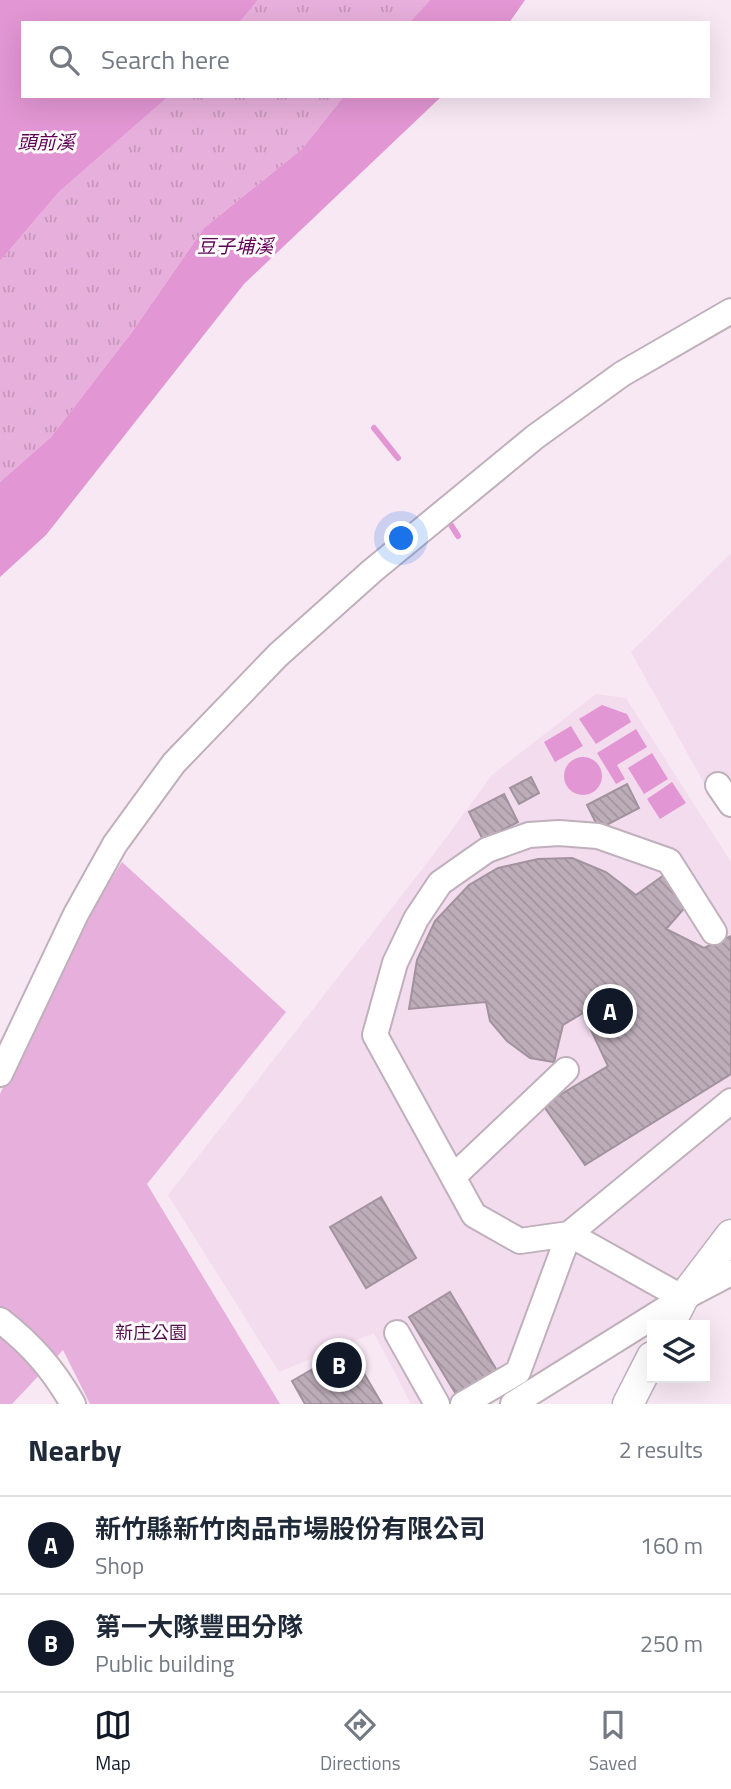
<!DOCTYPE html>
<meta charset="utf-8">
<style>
body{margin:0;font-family:"Titillium Web","Noto Sans TC",sans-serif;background:#f6f6f7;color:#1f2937}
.controls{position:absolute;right:21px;bottom:21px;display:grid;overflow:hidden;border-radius:0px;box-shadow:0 7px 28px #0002}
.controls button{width:63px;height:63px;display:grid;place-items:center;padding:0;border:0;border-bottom:2px solid #e0e1e3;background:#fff;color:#1f2937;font:35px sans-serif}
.you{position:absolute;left:402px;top:539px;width:24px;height:24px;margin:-18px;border:5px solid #fff;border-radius:50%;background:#1a73e8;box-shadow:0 0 0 10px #1a73e833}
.badge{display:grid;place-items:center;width:46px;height:46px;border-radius:50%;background:#111827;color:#fff;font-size:23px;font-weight:700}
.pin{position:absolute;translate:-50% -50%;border:4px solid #fff;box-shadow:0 2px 7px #0006}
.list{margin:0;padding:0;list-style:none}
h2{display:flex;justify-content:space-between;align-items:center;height:91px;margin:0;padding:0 28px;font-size:30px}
h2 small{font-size:23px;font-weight:400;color:#747a83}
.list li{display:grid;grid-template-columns:46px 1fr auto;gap:21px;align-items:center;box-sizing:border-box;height:98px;padding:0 28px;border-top:2px solid #e0e1e3}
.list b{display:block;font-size:26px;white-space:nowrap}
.list p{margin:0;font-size:23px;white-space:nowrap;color:#747a83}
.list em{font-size:23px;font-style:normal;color:#747a83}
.icon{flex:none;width:38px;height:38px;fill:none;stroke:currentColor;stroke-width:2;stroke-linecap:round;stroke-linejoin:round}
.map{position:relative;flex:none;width:731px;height:1404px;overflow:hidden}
.search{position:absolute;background:#fff;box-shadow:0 7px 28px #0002;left:21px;right:21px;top:21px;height:77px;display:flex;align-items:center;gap:18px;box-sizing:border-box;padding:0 24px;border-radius:0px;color:#747a83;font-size:26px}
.sheet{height:287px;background:#fff}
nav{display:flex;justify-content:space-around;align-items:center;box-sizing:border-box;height:98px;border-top:2px solid #e0e1e3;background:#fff;font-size:19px;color:#747a83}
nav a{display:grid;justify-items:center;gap:4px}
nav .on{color:#111827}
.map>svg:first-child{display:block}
.built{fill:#f3dcee}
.grass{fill:url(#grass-tufts)}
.park{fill:#e7afdb}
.water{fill:#e296d3}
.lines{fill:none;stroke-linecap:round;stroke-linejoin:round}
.stream{stroke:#e296d3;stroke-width:6}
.building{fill:url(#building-back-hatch);stroke:#a2929e;stroke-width:2}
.minor-casing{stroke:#bfb0bc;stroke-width:28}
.major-casing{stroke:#bfb0bc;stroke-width:33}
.minor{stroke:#fff;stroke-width:24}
.major{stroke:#fff;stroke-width:30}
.labels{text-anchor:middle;stroke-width:6;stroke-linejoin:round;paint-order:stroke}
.park-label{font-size:18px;fill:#530f4a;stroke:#fdfafc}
.water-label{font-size:19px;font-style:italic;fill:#5f0055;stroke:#fdfafc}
</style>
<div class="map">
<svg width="731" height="1404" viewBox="0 0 731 1404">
<defs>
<pattern id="grass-tufts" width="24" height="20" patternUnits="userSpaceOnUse" patternTransform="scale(1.75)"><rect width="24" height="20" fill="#e7afdb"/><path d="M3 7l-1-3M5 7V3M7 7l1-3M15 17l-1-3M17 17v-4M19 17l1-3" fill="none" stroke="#c696bb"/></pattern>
<pattern id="building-back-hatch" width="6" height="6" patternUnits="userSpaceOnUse" patternTransform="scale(1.75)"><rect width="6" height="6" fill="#bdadb9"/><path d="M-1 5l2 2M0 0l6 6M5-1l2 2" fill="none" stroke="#a2949e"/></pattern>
</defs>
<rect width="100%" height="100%" fill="#f8e8f4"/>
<path class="built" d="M731,553V777L705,785L631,652Z
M596,694L626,698L731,862V1217L682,1287L484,1404H411L374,1333L279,1372L168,1195L434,854L492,775Z"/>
<path class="grass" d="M258,0H430L409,23H239Z
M169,96H344L302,149L204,228L132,332L51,437L0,482V261L59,192Z"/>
<path class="park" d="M122,862L286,1012L147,1184L280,1404H90L63,1350L12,1404H0V1094L75,936Z"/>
<path class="water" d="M0,0H258L239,23H23V96H169L59,192L0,261Z
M430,0H525L509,23H409Z
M344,96H442L244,284L46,535L0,577V482L51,437L132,332L204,228L302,149Z
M602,705L627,714L631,722L596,744L579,719Z
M571,726L583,746L555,762L544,742Z
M636,729L647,747L617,765L625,779L616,784L597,753Z
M652,753L668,779L644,794L628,768Z
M564 776a19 19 0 1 1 38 0a19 19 0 1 1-38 0Z
M672,782L686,803L660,819L647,799Z"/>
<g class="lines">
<path class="stream" d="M374,428L398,458
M451,525L458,536"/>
</g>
<path class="building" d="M531,777L539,793L519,804L510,788Z
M627,784L639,808L599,829L587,805Z
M504,794L518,822L483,840L469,812Z
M572,858L606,872L636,895L664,875L688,904L666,929L704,948L731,936V1074L585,1165L543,1105L608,1066L583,1013L563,1025L554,1062L530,1058L507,1041L490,1021L486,1002L409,1009L417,960L435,921L469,885L498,868L538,859Z
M381,1197L416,1258L366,1288L330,1227Z
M450,1292L499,1374L459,1399L409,1317Z
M349,1348L382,1404H305L292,1381Z"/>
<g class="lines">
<defs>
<path id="minor" d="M718,785L731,804
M714,932L669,861L598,836L559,833L529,835L487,850L440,883L416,919L395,963L375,1035L474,1215L520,1241L569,1234L731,1101
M0,1074L76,914L115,844L174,763L278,655L372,571L535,437L622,374L731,311
M453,1177L566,1070
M569,1234L683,1298
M0,1320C32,1345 53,1369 73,1404
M397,1333L437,1404
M463,1404L518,1372L569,1234
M513,1404L683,1298L731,1273"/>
<path id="major" d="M669,1325L683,1298L731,1235
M628,1404L652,1357"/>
</defs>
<use href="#minor" class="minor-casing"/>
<use href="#major" class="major-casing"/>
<use href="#minor" class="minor"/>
<use href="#major" class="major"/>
</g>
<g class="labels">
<g class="park-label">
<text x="151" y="1339">新庄公園</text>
</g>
<g class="water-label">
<text x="46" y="149">頭前溪</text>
<text x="235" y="253">豆子埔溪</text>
</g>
</g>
</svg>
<div class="controls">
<button><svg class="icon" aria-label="layers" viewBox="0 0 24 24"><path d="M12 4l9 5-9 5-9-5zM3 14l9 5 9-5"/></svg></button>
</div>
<div class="you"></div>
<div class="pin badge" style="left:610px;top:1011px">A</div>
<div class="pin badge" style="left:339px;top:1365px">B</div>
<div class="search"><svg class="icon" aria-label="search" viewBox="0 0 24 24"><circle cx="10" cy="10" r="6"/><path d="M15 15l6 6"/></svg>Search here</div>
</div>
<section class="sheet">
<h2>Nearby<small>2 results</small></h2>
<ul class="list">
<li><span class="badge">A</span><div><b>新竹縣新竹肉品市場股份有限公司</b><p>Shop</p></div><em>160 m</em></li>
<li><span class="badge">B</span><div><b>第一大隊豐田分隊</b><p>Public building</p></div><em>250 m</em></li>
</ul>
</section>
<nav>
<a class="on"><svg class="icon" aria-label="map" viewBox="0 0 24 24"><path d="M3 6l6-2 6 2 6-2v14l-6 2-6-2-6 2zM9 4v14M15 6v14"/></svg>Map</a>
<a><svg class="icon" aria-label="directions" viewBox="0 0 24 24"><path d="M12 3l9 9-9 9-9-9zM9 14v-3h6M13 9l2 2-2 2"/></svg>Directions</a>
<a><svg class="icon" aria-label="saved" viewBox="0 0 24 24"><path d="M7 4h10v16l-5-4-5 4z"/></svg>Saved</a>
</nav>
